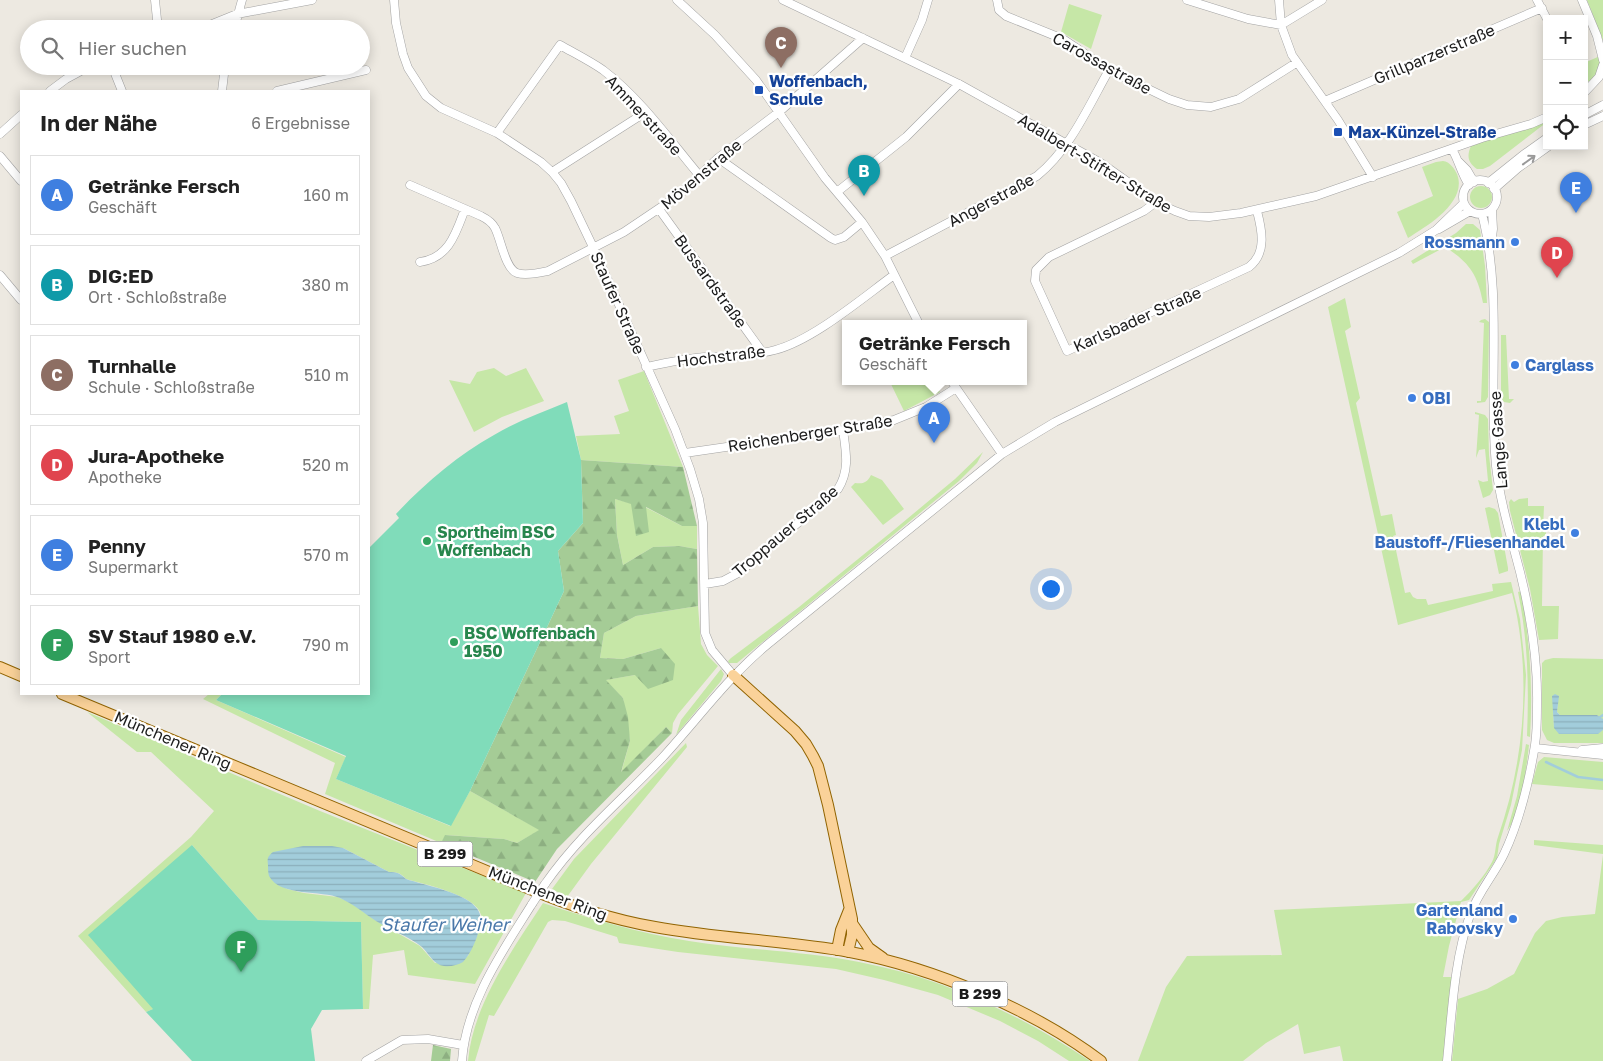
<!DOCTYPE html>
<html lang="de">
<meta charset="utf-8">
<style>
body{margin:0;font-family:"Golos Text",sans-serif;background:#f6f6f6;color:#222}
.controls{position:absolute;right:15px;top:15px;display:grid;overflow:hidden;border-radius:0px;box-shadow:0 2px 12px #0003}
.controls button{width:45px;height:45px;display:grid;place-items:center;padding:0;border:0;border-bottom:1px solid #e0e0e0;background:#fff;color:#222;font:25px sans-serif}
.you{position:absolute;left:1050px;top:588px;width:18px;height:18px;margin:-12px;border:4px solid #fff;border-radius:50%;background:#1a73e8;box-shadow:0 0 0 8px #1a73e833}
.badge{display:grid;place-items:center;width:32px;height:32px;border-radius:50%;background:#7c3aed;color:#fff;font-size:16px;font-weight:700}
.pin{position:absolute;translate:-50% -41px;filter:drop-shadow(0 1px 2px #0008)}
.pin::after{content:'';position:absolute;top:26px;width:18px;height:15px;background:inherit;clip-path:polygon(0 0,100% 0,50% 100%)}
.popup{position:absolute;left:842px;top:320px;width:185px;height:65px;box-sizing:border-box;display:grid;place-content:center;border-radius:0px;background:#fff;filter:drop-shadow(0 1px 4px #0005);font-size:16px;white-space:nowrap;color:#767676}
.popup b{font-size:19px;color:#222}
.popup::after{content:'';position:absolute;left:50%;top:100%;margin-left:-10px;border:10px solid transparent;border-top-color:#fff}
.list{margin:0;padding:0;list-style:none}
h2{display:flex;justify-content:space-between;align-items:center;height:65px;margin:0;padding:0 20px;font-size:21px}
h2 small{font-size:16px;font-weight:400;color:#767676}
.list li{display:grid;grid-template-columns:32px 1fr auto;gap:15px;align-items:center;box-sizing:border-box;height:80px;margin:0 10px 10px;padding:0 10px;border:1px solid #e0e0e0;border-radius:0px}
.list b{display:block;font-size:19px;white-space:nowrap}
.list p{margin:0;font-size:16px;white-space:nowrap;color:#767676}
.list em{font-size:16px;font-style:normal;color:#767676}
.icon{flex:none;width:28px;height:28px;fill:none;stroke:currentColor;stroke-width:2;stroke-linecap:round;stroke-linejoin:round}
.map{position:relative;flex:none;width:1603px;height:1061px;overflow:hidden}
.search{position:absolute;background:#fff;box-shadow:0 2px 12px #0003;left:20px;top:20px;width:350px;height:55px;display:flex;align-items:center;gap:12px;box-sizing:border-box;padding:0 18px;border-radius:28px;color:#767676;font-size:19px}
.panel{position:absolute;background:#fff;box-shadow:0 2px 12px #0003;left:20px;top:90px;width:350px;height:605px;border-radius:0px}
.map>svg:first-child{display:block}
.grass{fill:#c6e7a7;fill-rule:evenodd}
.forest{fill:url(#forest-firs)}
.pitch{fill:#80dcba}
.water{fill:url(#water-rules)}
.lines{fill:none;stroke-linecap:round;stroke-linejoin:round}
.stream{stroke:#a2cddb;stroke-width:2.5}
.minor-casing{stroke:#a3a3a3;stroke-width:9}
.major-casing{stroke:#916402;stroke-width:12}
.minor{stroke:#fff;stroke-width:8}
.major{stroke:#fad299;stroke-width:10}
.minor-bridge-casing{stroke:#a3a3a3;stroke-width:9;stroke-linecap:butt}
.minor-bridge{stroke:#fff;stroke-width:8}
.oneway{stroke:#999}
.transit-dot{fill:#1a4fb4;stroke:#fff;stroke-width:2}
.shop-dot{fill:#3f7fe0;stroke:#fff;stroke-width:2}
.leisure-dot{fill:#2e9e5b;stroke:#fff;stroke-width:2}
.labels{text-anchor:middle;stroke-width:4.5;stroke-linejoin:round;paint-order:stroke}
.shield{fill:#fff;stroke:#606060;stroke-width:1}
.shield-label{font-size:15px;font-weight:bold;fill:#1c1c1c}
.street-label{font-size:16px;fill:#1c1c1c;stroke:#fff}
.transit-label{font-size:16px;font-weight:bold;fill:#164399;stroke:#fff;text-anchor:start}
.shop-label{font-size:16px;font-weight:bold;fill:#366cbe;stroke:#fff;text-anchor:end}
.leisure-label{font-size:16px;font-weight:bold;fill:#27864d;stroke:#fff;text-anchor:start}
.water-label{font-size:18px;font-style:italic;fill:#4a78a9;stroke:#fff}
</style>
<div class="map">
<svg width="1603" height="1061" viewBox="0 0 1603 1061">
<defs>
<pattern id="forest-firs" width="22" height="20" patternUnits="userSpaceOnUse" patternTransform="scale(1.25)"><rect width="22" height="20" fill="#a5cc96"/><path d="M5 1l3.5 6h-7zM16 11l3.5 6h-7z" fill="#8daf81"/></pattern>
<pattern id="water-rules" width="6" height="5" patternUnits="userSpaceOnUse" patternTransform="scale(1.25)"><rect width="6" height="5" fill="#a2cddb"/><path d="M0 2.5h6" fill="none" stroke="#8bafbb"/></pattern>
</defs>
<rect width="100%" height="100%" fill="#ede9e1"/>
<path class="grass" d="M1587,0H1603V41Z
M1069,4L1102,15L1091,49L1061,32Z
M1600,56C1601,67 1598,82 1584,82V63Z
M1547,122L1490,166L1483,169H1477C1467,162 1467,155 1471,146L1483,140Z
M1443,161C1450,162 1454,168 1457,174C1468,202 1427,226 1408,238L1397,212L1433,196L1422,167L1436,162Z
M1470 197a11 11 0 1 1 22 0a11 11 0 1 1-22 0Z
M1466,224H1473L1480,230L1485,266L1487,303H1483C1478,275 1469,262 1445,247L1413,264L1411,261L1456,233Z
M1345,298L1351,327L1345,331L1360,398L1356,403L1381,516L1392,514L1396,535L1393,536L1405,593L1410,592L1413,597L1417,599H1426L1428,605L1493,591L1492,584L1511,582L1520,619L1526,675L1522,750L1511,805L1499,844L1497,858L1469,900L1461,902L1449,946L1443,977H1453L1444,1061H1343L1340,1046L1304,1054L1298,1024L1266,1043L1243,1061H1138L1166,987L1187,956L1282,955L1274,910L1461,901C1472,890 1484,877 1492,862C1496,855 1495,845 1498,837C1525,759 1532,673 1512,593L1398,625L1328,307Z
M1485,319L1489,322L1488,397L1485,402L1477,403V401H1481L1484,323L1479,322L1481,320Z
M1501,335H1506L1509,399H1514L1510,403L1504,402L1501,398Z
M494,368L506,376L526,368L544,401L502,417L474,432L449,380L470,384L477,372Z
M644,371L683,467L581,460L576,436L620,434L614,416L629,411L618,380Z
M890,382H934L940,392L904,411Z
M1475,412L1485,415L1488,419L1489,455L1493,490L1490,495L1483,498L1478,480L1483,482L1488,481L1485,449L1479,450L1476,458L1479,415L1475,414Z
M983,452L977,463L959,481L737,663H729L728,661L731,658L799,607L895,529L955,479Z
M871,475L882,480L904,509L883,525L851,487L855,483C863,484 867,483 871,475Z
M1528,498V506H1544L1543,529H1546V536H1543L1542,606H1559L1558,639L1539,640L1530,589L1510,511L1509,502L1511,499L1514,502L1519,499Z
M615,499L645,507L682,526H697V549L679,546L653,547L623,565L617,535Z
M1489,507L1495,509L1498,513L1508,568V571L1499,574L1485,508Z
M1521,591C1530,640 1533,687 1530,737L1527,736C1529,686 1528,641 1518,592Z
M698,606L701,644L707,655L718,666L678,714L673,723L672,733L666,727L621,773L630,741L623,698L605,680L635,675L661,648L623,659L600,658L604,633L636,616Z
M1553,658L1603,659V743H1554L1547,740L1542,730V663L1545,660ZM1558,702L1557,712L1560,715H1597L1602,719L1554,728L1553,706Z
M721,669L724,674L721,681L676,735L681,720Z
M209,694H222L216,700L346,757L336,779L450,826L470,791L540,830L517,843L504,839L446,835L441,843L325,794L335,763L203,699Z
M87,712L320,811L526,893L475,984L408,975L404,950L373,955L369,1009H363L361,922L258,920L192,845L153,1009L146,1012L78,936L191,837L214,811L151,752H137ZM343,848L389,872C397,872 401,873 406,879C423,884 477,895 481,915C483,929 472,944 468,956L435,963L420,946L375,920L351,903L338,897L304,893L287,889L274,881Z
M686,743L687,747L591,864L567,897L552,889L574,859Z
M1526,744L1529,745C1526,770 1522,811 1507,831L1517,796Z
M1544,757L1603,762V790L1532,784L1538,762Z
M1534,840L1603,845V854L1534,845Z
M1603,855V1061H1452L1458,999L1487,989L1514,974L1535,933L1546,921L1562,917L1595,914Z
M543,903C591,919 639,933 689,941C746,950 803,951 859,962C943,978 1019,1014 1090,1061H1069L1038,1041L1000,1021L938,995L884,980L836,969L678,952L619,943L617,937L565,921L552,920L548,922L494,1016L489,1015L475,1061H468C473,1004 513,949 543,903Z"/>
<path class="forest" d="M581,460L683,467L697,526H682L646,507L649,532L636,536L631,504L615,499L617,535L623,565L653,547L679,546L697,549L698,606L636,616L604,633L600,658L623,659L661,648L675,664L673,680L648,689L635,675L606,680L623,698L628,717L630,741L621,772L666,727L672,733L557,849L535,882L441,843L445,835L504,839L517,843L539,830L470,791L564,591L558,551L583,523Z
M433,1045L451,1049L450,1061H431Z"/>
<path class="pitch" d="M567,402L581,460L583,523L558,551L564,591L470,791L451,826L336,779L346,756L216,700L222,694H369V548L399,518L396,514C424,484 458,455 494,435C517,421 543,412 567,402Z
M192,845L258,920L361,922L363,1009L322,1010L311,1029L315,1061H192L146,1012L153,1009L88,935Z"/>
<path class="water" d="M1555,694L1559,696L1557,712L1560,715H1597L1603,719V730L1598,734H1559L1554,728L1552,696Z
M303,846H332L343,848L389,872C397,872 400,873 406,879C424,885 468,893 478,910C486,921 472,954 463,962C458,965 450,967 444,966C434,965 429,954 422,947C408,936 390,930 376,921C364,913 353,904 340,898C322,890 280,897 269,876C268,873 268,868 268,865C267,858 268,856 273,852Z"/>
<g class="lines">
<path class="stream" d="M1600,717L1603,715
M1546,762L1578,777L1603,780"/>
<defs>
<path id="minor" d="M155,0L158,29
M394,0L396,23L403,54L408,68L426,96L441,108L497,133L541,162L552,172L561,183L571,201L593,247L675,429L690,469L699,499L703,523L705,633L712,650L733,675
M677,0L715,35L756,80L825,178L862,222L885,256L919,324
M783,0L959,84L1101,163L1156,202L1175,211L1189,216L1209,217L1241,213L1316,196L1482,138L1531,124L1547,117
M997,0L999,10L1006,16L1063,39L1109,70L1169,99L1187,105L1211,107L1239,99L1296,63
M1187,0L1248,19L1281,25L1322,0
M1279,0L1281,25L1292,55L1338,120L1373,177
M1537,0L1547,19
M1582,0L1597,36L1603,60
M200,29L237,14L312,0
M234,29L242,0
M905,58L922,20L928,0
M112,66L122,91
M50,91L66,79L90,66
M222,91L225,66
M277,91L366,70
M1584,93L1599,77L1603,65
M1325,101L1542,8
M1584,115L1603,105
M1584,125L1603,116
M497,133L560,45C574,53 590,61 603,70C640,98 669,139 699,175
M0,134L21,115
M1452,149C1459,161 1461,173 1469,185
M0,156L21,181
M718,158L831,238L835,240L844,237L862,222
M1459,162L1467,170L1474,182
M552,172L646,112
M1463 197a17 17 0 1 1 34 0a17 17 0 1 1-34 0Z
M1488,183L1523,155L1547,138
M410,185L481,216C487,219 492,222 495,228C501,239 505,269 517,273C526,276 539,273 548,271L624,232L679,195L718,158L779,112L863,38
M1494,189L1518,168L1549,146
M837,192L906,137L959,84
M1156,202L1144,211L1049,257L1036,270L1035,281L1067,351L1249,267C1267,253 1262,230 1257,211
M659,209L763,353
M1439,229L1470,211
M1491,245L1493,229L1492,210
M885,256L1037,176C1071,148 1088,107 1109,70
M420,262C449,258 456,233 465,209
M0,275L21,300
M646,367C666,363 686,358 707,357C730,356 752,356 775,350C813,340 861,299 894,275
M952,382L1002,454
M685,453L843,430L894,420L926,407L956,388
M705,584L723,581L740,572L838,489C850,470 846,452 843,430
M1535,748L1603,755
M1582,750L1603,748
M545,884C580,834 621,801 662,758C698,719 727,678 768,644L1002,454L1055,422L1399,253L1436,230L1464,203
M366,1061L402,1040L428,1039L463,1045
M462,1061C466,1003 502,952 532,904
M1447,1061C1452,1013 1454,960 1470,915C1478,892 1494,875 1504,854C1520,820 1529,782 1535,745C1537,732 1537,719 1537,706C1538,660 1531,616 1520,572C1511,537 1500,502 1496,466C1488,382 1503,296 1482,214"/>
<path id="major" d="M0,667L21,676
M733,675L795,731L806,744L813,756L818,766L828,805L852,919V935L848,952
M62,694L525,887C567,905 610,919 655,927C719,939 785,940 850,952C934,968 1032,1009 1101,1061
M852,923L869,948L883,958
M837,950L841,930L849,910"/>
</defs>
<use href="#minor" class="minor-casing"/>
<use href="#major" class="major-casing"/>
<use href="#minor" class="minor"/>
<use href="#major" class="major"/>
<defs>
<path id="minor-bridge" d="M532,904L545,884"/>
</defs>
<use href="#minor-bridge" class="minor-bridge-casing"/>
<use href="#minor-bridge" class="minor-bridge"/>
</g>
<defs><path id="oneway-shaft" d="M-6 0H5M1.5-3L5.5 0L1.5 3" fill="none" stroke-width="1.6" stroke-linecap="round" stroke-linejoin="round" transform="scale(1.25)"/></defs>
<use class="oneway" href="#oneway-shaft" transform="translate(1529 160) rotate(-36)"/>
<g class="transit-dot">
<rect x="754" y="85" width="10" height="10" rx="2.5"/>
<rect x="1333" y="127" width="10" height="10" rx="2.5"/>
</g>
<g class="shop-dot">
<circle cx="1515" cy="242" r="5"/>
<circle cx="1515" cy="365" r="5"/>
<circle cx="1412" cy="398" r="5"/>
<circle cx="1575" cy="533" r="5"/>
<circle cx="1513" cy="919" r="5"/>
</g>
<g class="leisure-dot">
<circle cx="427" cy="541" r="5"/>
<circle cx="454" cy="642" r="5"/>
</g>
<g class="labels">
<g class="shield">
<rect x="417.5" y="841.5" width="55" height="25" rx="4"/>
<rect x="952.5" y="981.5" width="55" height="25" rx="4"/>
</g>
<g class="shield-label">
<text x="445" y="859">B 299</text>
<text x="980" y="999">B 299</text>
</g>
<g class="street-label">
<text transform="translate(1434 54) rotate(-23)" y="6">Grillparzerstraße</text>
<text transform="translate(1102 63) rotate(29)" y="6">Carossastraße</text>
<text transform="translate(644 115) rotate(47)" y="6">Ammerstraße</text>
<text transform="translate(1095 163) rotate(31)" y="6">Adalbert-Stifter-Straße</text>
<text transform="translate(701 174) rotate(-40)" y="6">Mövenstraße</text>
<text transform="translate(991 200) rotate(-28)" y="6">Angerstraße</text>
<text transform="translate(711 281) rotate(54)" y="6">Bussardstraße</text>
<text transform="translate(618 303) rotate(66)" y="6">Staufer Straße</text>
<text transform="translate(1137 319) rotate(-24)" y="6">Karlsbader Straße</text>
<text transform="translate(721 356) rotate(-7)" y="6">Hochstraße</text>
<text transform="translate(810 433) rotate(-9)" y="6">Reichenberger Straße</text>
<text transform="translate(1498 440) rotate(-94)" y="6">Lange Gasse</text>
<text transform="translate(785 531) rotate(-40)" y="6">Troppauer Straße</text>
<text transform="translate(173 740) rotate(23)" y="6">Münchener Ring</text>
<text transform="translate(548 893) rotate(21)" y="6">Münchener Ring</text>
</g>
<g class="transit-label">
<text x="769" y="87">Woffenbach,<tspan x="769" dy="18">Schule</tspan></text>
<text x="1348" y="138">Max-Künzel-Straße</text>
</g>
<g class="shop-label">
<text x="1505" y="248">Rossmann</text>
<text x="1525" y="371" text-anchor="start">Carglass</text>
<text x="1422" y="404" text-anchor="start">OBI</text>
<text x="1565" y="530">Klebl<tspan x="1565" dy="18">Baustoff-/Fliesenhandel</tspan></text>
<text x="1503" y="916">Gartenland<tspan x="1503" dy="18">Rabovsky</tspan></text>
</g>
<g class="leisure-label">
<text x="437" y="538">Sportheim BSC<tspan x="437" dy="18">Woffenbach</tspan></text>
<text x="464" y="639">BSC Woffenbach<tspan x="464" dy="18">1950</tspan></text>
</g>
<g class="water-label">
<text x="445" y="931">Staufer Weiher</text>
</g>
</g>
</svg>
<div class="controls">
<button>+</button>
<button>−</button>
<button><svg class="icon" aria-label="locate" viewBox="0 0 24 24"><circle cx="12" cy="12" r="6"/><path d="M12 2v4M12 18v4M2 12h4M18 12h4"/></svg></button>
</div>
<div class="you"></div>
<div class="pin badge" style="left:934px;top:443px;background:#3f7fe0">A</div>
<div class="popup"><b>Getränke Fersch</b>Geschäft</div>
<div class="pin badge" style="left:864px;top:196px;background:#0f9aa8">B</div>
<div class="pin badge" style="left:781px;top:68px;background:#8d6e63">C</div>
<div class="pin badge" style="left:1557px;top:278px;background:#e0444e">D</div>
<div class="pin badge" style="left:1576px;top:213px;background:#3f7fe0">E</div>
<div class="pin badge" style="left:241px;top:972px;background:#2e9e5b">F</div>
<div class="search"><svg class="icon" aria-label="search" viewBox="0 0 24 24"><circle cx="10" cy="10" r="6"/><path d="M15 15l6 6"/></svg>Hier suchen</div>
<section class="panel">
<h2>In der Nähe<small>6 Ergebnisse</small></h2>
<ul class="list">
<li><span class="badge" style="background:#3f7fe0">A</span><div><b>Getränke Fersch</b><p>Geschäft</p></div><em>160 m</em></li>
<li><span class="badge" style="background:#0f9aa8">B</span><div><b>DIG:ED</b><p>Ort · Schloßstraße</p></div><em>380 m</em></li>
<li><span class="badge" style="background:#8d6e63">C</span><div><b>Turnhalle</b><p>Schule · Schloßstraße</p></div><em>510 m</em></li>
<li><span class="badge" style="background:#e0444e">D</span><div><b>Jura-Apotheke</b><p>Apotheke</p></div><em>520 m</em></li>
<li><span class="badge" style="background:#3f7fe0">E</span><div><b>Penny</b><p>Supermarkt</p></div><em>570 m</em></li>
<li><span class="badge" style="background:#2e9e5b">F</span><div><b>SV Stauf 1980 e.V.</b><p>Sport</p></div><em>790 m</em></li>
</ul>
</section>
</div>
